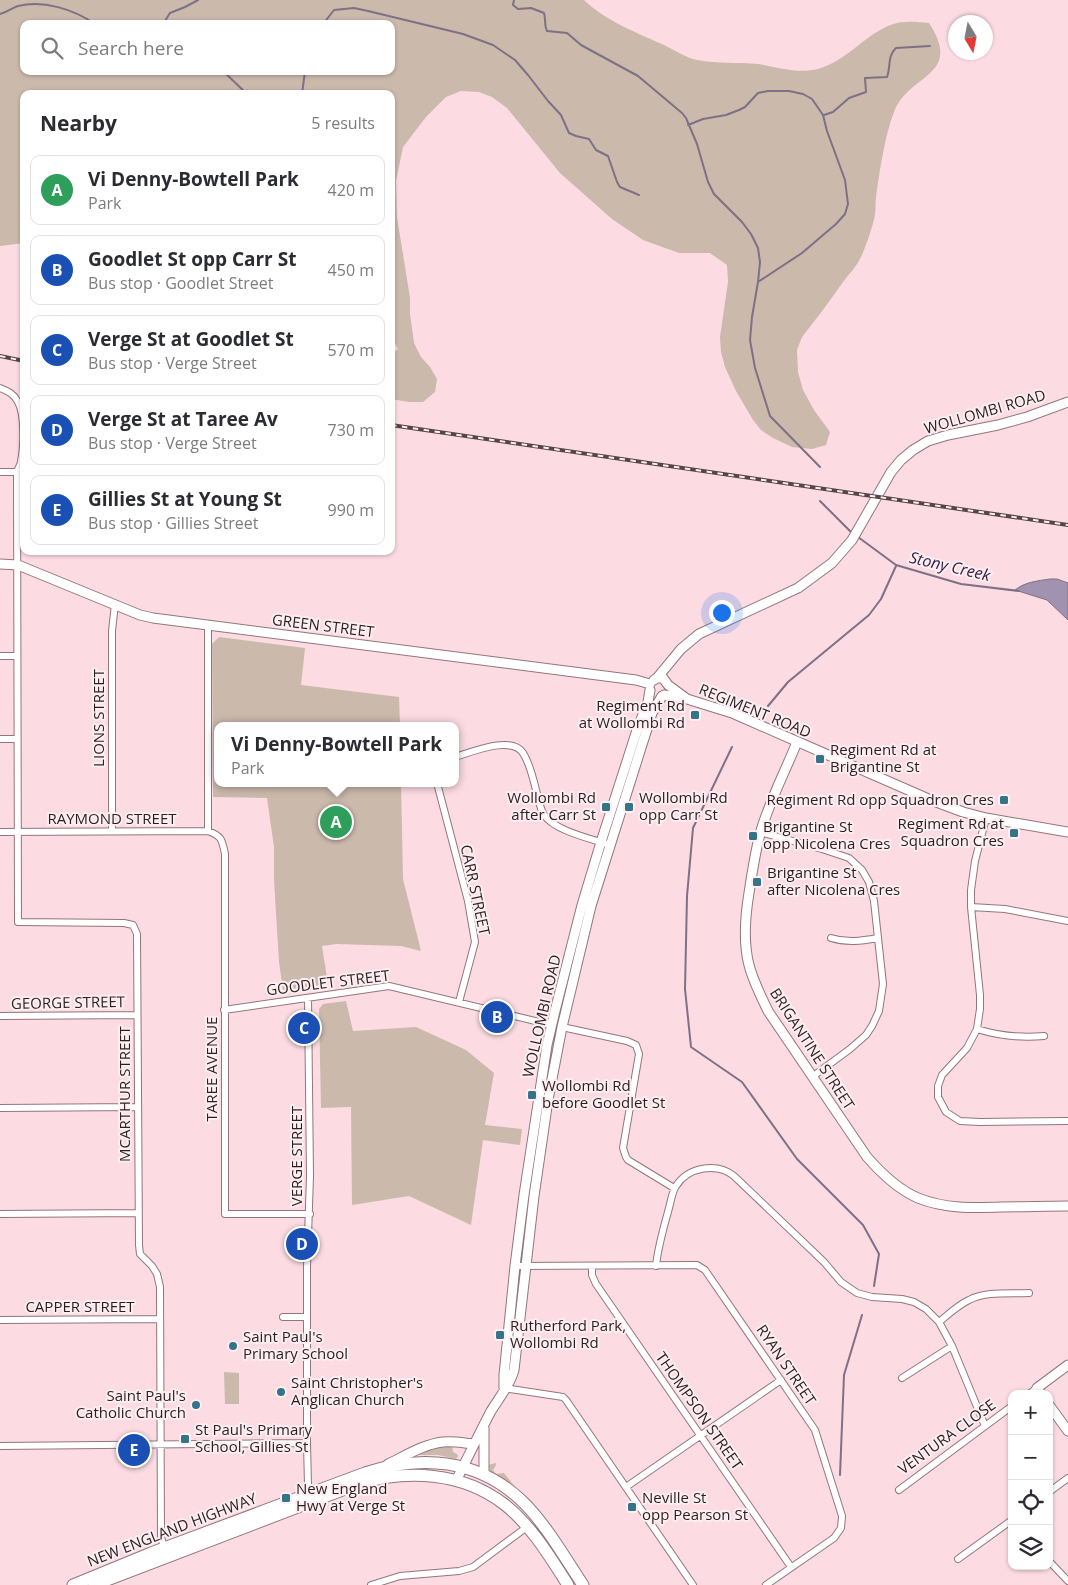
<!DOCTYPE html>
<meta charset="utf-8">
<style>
body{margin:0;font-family:"Open Sans",sans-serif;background:#f2f2f3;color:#2b2b33}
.controls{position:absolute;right:15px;bottom:15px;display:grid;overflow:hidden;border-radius:10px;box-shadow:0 1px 4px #0004}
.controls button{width:45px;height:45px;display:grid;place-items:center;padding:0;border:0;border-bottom:1px solid #e1e1e2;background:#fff;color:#2b2b33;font:25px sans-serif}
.compass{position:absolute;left:948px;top:15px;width:45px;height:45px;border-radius:50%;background:#fff;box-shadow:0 1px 4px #0004;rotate:170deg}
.you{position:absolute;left:721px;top:612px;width:18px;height:18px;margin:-12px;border:4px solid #fff;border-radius:50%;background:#1a73e8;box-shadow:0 0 0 8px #1a73e833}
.badge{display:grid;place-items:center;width:32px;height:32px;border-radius:50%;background:#7c3aed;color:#fff;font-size:16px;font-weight:700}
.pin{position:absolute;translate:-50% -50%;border:2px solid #fff;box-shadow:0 1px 5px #0006}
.popup{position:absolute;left:214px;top:722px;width:245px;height:65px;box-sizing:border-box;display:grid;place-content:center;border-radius:10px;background:#fff;filter:drop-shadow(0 1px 4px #0005);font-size:16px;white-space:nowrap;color:#7c7c81}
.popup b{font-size:19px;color:#2b2b33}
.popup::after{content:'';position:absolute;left:50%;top:100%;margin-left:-10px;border:10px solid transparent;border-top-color:#fff}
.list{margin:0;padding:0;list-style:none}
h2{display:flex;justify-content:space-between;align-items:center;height:65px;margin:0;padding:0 20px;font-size:21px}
h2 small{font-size:16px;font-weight:400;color:#7c7c81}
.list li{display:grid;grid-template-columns:32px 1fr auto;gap:15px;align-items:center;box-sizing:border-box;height:70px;margin:0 10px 10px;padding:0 10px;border:1px solid #e1e1e2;border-radius:10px}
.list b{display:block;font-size:19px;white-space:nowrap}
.list p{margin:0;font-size:16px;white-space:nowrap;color:#7c7c81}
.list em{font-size:16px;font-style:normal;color:#7c7c81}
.icon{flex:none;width:28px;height:28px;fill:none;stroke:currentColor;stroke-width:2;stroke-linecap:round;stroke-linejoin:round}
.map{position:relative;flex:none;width:1068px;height:1585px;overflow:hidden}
.search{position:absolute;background:#fff;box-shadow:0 1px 4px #0004;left:20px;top:20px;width:375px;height:55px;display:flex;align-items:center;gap:12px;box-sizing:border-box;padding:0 18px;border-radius:10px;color:#7c7c81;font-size:19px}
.panel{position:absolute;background:#fff;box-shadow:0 1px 4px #0004;left:20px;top:90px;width:375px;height:465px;border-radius:10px}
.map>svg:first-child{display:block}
.green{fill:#cbb9ac;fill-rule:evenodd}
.water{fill:#a193b0;stroke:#7e7085}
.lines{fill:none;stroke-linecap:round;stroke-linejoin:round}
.stream{stroke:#7e7085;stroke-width:2}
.street-casing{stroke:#93767c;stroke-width:8}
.secondary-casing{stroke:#93767c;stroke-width:11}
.highway-casing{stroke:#93767c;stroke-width:13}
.street{stroke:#fff;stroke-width:6}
.secondary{stroke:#fff;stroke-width:9}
.highway{stroke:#fff;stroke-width:11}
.rail-casing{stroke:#554448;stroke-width:4}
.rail{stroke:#fceef1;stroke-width:2;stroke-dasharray:5.5;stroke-linecap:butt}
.poi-dot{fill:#347388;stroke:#fceef1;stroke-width:2}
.labels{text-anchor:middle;stroke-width:4;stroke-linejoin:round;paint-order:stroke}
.street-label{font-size:15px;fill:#2b1f22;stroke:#fceef1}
.poi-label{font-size:15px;fill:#2b1f22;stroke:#fceef1;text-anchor:start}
.water-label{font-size:16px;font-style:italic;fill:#331d45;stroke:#fceef1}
</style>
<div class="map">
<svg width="1068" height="1585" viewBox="0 0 1068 1585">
<rect width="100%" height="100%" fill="#fcdbe2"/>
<path class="green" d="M0,0H584C607,22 638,33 666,46C676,51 687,58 697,60C717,64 738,62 758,64C776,67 799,74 818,69C846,61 863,37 888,26C901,20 916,22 929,23C964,77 908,73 894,112C885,135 879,174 876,198C875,203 876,209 875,214C874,223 865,249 861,257C857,266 849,274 843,282C830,301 816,319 802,337L797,350L798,372L803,390L814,410L830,432L826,445L812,449L792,447L773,438L761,430L753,420L736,391L725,367L721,352L720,337L728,282L727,265L710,253H679L643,240L612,219L560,173L507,108L492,97L479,92L461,91L446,97L426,117L403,147L396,181L397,217L410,298V314L414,343L421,357L430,367L437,379L435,392L423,402H409L391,399V355L398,349L391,336V94H346L336,92L326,94H24V243L0,246ZM24,24H391V71H24Z
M219,637L305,648L301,685L399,697L400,726H217V783H401L403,879L421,951L401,946L336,944L322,946L328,984L283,990L279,962L274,880V847L267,798L213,797L212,644Z
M601,852L604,853L561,1012L558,1011L585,903Z
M346,1001L353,1031L416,1027L466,1050L494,1073L485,1125L522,1129L520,1145L483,1140L471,1225L409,1196L352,1205L351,1107L321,1108L319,1009L323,1004Z
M552,1036H555L556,1039L523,1258H519Z
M518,1278H521V1281L509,1377L506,1373Z
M224,1372L239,1373V1404H225Z
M452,1445L453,1452L457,1454L458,1456L456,1459L438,1455H416L436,1447Z
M496,1463V1465L493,1470L496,1474L504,1473L516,1488L491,1472L488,1465Z"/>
<path class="water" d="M1050,579H1057L1068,583V620L1047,600L1015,590C1025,582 1037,581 1050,579Z"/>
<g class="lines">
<path class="stream" d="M514,0L513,5L518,9L531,8L544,13C546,19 544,25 547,31L567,33L581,45L638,76L682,113L686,118L697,144L708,182L714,194L742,222L751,234L758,248L760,262L758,282L752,317L750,340L755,368L770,416L820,467
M0,14C7,12 12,8 18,6C44,0 73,9 95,24
M163,24L170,13L185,7L198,0
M323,24L334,10L354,8L368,11L463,34L493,45L515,60L528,75L548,101L561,115L569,133L576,136L589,139L596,150L608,156L617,182L620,187L639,195
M223,71L247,94
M302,94L305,71
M824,115L833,112L849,98L866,92L865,78L887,77C891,67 887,56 896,48L930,46
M688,125L703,119L726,115L739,110L745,107L758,93L768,91H789L803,94L812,99L823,115L827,131L845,180L848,204L845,214L836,224L802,253L758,282
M820,501L852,533
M858,537L896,565L961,584L1019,591
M768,706L788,682L869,615L881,599L896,566
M732,747L693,828L687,896L685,989L691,1047L742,1082L797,1159L863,1225L879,1254L874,1286
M840,1475L844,1375L862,1315"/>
<defs>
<path id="street" d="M0,388C8,391 14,394 18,402C25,414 24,447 21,461C21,465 18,468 17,472L18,922L124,923L133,925L137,934L139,1245L140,1254L152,1266L157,1274L160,1287L161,1537L165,1550
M0,472H17
M0,656H17
M0,739H17
M455,757C472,752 511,735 523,753C530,764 533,778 536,790C538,797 540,809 544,815C555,831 592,839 610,845
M437,783L468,901L475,942L459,1002
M986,818L975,861L971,890V907L980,995V1009L977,1029L967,1048L942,1075L938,1086V1097L946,1112L960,1121L980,1122L1068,1121
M112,831V631L115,604
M208,831V625
M0,832L208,831C222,836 222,840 225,854V1214H310
M760,832L822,849L849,858L862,870L869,882L874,901L883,984L879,1011L872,1026L866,1035L850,1049L812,1077
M971,907L1005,909L1068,921
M831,938C847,943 861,941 878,938
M308,998L310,1176L307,1267V1443L308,1485L311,1493
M224,1010L389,986L552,1025
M0,1016L137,1015
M562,1027L627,1041L636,1045L639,1054L623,1148L626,1157L628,1160L674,1188
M977,1029C999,1036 1021,1038 1044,1036
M0,1108L137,1107
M0,1214L138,1213
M515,1266L697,1265L705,1270L815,1430L842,1516L841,1528L834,1538L766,1585
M656,1266C658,1246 664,1227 669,1208C671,1201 672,1192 676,1186C688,1167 717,1162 734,1176L824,1262L841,1282L857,1293L872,1297L902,1299L914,1302L926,1309L939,1322L952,1346L985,1426
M592,1267V1275L596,1284L791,1567
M283,1317H307
M0,1320L160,1319
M939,1322C949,1314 958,1305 969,1300C987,1291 1009,1294 1029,1293
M902,1378L952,1346
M504,1388L563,1397L566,1400L693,1585
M1029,1394L1037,1388
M0,1446L307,1443
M626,1487L781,1380
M899,1490L1012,1406
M1049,1492L1068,1478
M958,1559L1012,1520
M1049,1561L1068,1581
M371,1585L400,1576L459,1571L473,1567L527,1527"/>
<path id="secondary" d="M0,564L18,565L140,615L153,618L636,680L650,684
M657,678L681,649L699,634L798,588L832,563L852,540L891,472L901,460L913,450L928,441L948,435L998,425L1027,417L1068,402
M654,680L657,678H663L668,685L687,699
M664,695L687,699L732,713L931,800L963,812L986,818L1068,832
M797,742C785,772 769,802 760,834C755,853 752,873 749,893C745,917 743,942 749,965C753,981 761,996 768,1011L867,1157C881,1173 897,1189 918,1198C945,1209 973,1208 1002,1207C1024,1207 1046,1206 1068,1206
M504,1388V1375L515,1266L524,1195L547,1045L555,1011L582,905L601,842L638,727L648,702L650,690
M1041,1394L1037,1388L1068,1365
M1049,1405L1068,1431
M388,1464C405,1456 424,1444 443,1442C453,1441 464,1443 474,1444
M484,1475V1427
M456,1481C468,1457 479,1434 491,1411C499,1398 510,1385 514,1370L534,1196L548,1100L562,1027L591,906L652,713L662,696"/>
<path id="highway" d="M73,1585L151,1553L365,1473C421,1454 478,1459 522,1501C545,1523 565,1558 583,1585
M94,1585L358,1484C407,1469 462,1472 504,1504C531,1525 550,1557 568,1585"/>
</defs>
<use href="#street" class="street-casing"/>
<use href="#secondary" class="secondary-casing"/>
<use href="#highway" class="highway-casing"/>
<use href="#street" class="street"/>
<use href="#secondary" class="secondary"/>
<use href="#highway" class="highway"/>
<defs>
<path id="rail" d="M0,356L24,361
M391,425L1068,525"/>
</defs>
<use href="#rail" class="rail-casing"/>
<use href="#rail" class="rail"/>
</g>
<g class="poi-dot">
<rect x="690" y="710" width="10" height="10" rx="2.5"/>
<rect x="815" y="754" width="10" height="10" rx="2.5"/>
<rect x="999" y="795" width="10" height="10" rx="2.5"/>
<rect x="601" y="802" width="10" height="10" rx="2.5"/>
<rect x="624" y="802" width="10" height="10" rx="2.5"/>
<rect x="1009" y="828" width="10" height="10" rx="2.5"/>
<rect x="748" y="831" width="10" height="10" rx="2.5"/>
<rect x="752" y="877" width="10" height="10" rx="2.5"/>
<rect x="527" y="1090" width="10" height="10" rx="2.5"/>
<rect x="495" y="1330" width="10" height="10" rx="2.5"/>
<circle cx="233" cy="1346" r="5"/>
<circle cx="281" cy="1392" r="5"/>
<circle cx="196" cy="1405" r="5"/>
<rect x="180" y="1434" width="10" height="10" rx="2.5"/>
<rect x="281" y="1493" width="10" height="10" rx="2.5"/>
<rect x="627" y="1502" width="10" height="10" rx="2.5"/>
</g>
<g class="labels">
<g class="street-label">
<text transform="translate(985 412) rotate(-16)" y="5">WOLLOMBI ROAD</text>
<text transform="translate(323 626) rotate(7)" y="5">GREEN STREET</text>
<text transform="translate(755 711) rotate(22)" y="5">REGIMENT ROAD</text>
<text transform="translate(99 718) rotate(-90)" y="5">LIONS STREET</text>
<text x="112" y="824">RAYMOND STREET</text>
<text transform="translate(475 890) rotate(78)" y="5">CARR STREET</text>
<text transform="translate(328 983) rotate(-7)" y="5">GOODLET STREET</text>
<text transform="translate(68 1003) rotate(-1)" y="5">GEORGE STREET</text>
<text transform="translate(542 1016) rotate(-77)" y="5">WOLLOMBI ROAD</text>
<text transform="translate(812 1049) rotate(57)" y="5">BRIGANTINE STREET</text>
<text transform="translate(212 1069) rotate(-90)" y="5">TAREE AVENUE</text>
<text transform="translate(125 1094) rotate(-90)" y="5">MCARTHUR STREET</text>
<text transform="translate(297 1156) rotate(-90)" y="5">VERGE STREET</text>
<text x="80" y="1312">CAPPER STREET</text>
<text transform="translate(786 1365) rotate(56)" y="5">RYAN STREET</text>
<text transform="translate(699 1411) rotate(55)" y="5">THOMPSON STREET</text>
<text transform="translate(947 1437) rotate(-36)" y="5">VENTURA CLOSE</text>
<text transform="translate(172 1530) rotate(-21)" y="5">NEW ENGLAND HIGHWAY</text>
</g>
<g class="poi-label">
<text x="685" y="711" text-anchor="end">Regiment Rd<tspan x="685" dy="17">at Wollombi Rd</tspan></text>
<text x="830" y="755">Regiment Rd at<tspan x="830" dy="17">Brigantine St</tspan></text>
<text x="596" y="803" text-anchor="end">Wollombi Rd<tspan x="596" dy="17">after Carr St</tspan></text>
<text x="639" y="803">Wollombi Rd<tspan x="639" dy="17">opp Carr St</tspan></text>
<text x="994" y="805" text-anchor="end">Regiment Rd opp Squadron Cres</text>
<text x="1004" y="829" text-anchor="end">Regiment Rd at<tspan x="1004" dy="17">Squadron Cres</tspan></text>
<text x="763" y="832">Brigantine St<tspan x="763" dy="17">opp Nicolena Cres</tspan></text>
<text x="767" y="878">Brigantine St<tspan x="767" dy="17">after Nicolena Cres</tspan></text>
<text x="542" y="1091">Wollombi Rd<tspan x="542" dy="17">before Goodlet St</tspan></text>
<text x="510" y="1331">Rutherford Park,<tspan x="510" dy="17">Wollombi Rd</tspan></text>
<text x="243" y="1342">Saint Paul's<tspan x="243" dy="17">Primary School</tspan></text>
<text x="291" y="1388">Saint Christopher's<tspan x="291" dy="17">Anglican Church</tspan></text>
<text x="186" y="1401" text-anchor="end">Saint Paul's<tspan x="186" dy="17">Catholic Church</tspan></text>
<text x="195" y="1435">St Paul's Primary<tspan x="195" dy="17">School, Gillies St</tspan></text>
<text x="296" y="1494">New England<tspan x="296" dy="17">Hwy at Verge St</tspan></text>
<text x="642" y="1503">Neville St<tspan x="642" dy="17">opp Pearson St</tspan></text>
</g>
<g class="water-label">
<text transform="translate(950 566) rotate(13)" y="6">Stony Creek</text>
</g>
</g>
</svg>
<div class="controls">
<button>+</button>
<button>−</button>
<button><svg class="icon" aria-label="locate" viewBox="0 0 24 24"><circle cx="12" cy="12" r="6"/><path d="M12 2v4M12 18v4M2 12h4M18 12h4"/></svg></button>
<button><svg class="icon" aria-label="layers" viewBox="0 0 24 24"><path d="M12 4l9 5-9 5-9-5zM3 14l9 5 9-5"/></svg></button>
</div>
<svg class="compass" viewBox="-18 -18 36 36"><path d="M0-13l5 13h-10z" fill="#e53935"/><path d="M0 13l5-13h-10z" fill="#7c7c81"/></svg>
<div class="you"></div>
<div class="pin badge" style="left:336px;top:822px;background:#2e9e5b">A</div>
<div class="popup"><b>Vi Denny-Bowtell Park</b>Park</div>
<div class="pin badge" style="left:497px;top:1017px;background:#1a4fb4">B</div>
<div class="pin badge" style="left:304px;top:1028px;background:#1a4fb4">C</div>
<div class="pin badge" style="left:302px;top:1244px;background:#1a4fb4">D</div>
<div class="pin badge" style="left:134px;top:1450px;background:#1a4fb4">E</div>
<div class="search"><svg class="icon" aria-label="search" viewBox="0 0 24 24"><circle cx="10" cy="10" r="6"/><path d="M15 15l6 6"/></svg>Search here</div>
<section class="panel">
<h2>Nearby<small>5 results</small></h2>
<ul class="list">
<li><span class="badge" style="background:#2e9e5b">A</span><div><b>Vi Denny-Bowtell Park</b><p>Park</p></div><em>420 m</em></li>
<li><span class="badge" style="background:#1a4fb4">B</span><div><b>Goodlet St opp Carr St</b><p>Bus stop · Goodlet Street</p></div><em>450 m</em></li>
<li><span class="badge" style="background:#1a4fb4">C</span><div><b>Verge St at Goodlet St</b><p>Bus stop · Verge Street</p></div><em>570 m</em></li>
<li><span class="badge" style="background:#1a4fb4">D</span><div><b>Verge St at Taree Av</b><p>Bus stop · Verge Street</p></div><em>730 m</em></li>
<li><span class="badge" style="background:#1a4fb4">E</span><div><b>Gillies St at Young St</b><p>Bus stop · Gillies Street</p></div><em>990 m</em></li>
</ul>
</section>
</div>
